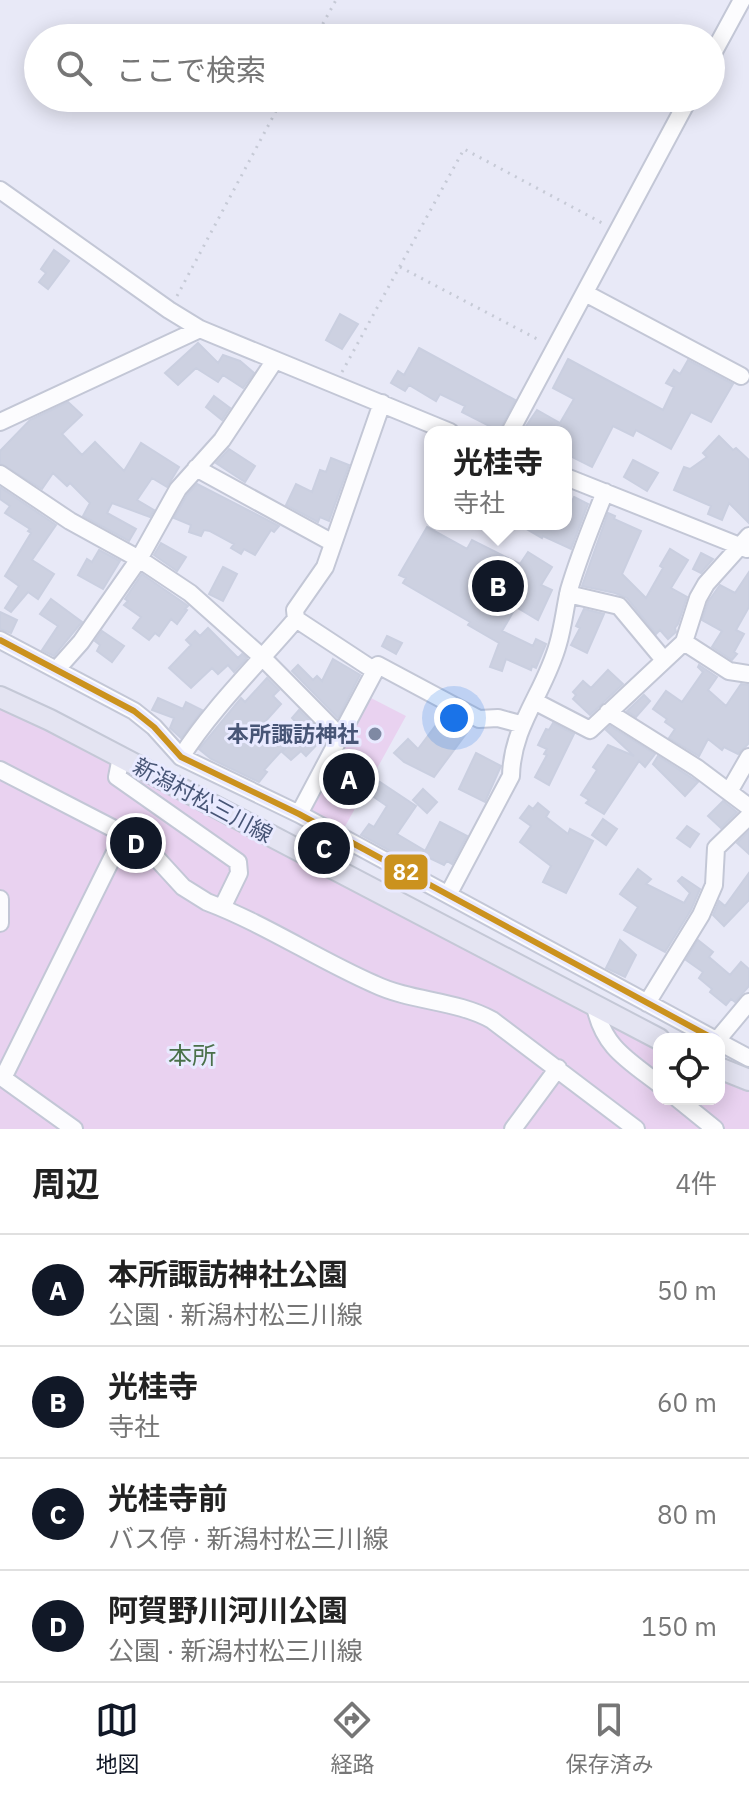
<!DOCTYPE html>
<html lang="ja">
<meta charset="utf-8">
<style>
body{margin:0;font-family:"IBM Plex Sans","Noto Sans JP",sans-serif;background:#f6f6f6;color:#222}
.controls{position:absolute;right:24px;bottom:24px;display:grid;overflow:hidden;border-radius:16px;box-shadow:0 4px 20px #0003}
.controls button{width:72px;height:72px;display:grid;place-items:center;padding:0;border:0;border-bottom:2px solid #e0e0e0;background:#fff;color:#222;font:40px sans-serif}
.you{position:absolute;left:454px;top:718px;width:28px;height:28px;margin:-20px;border:6px solid #fff;border-radius:50%;background:#1a73e8;box-shadow:0 0 0 12px #1a73e833}
.badge{display:grid;place-items:center;width:52px;height:52px;border-radius:50%;background:#111827;color:#fff;font-size:26px;font-weight:700}
.pin{position:absolute;translate:-50% -50%;border:4px solid #fff;box-shadow:0 2px 8px #0006}
.popup{position:absolute;left:424px;top:426px;width:148px;height:104px;box-sizing:border-box;display:grid;place-content:center;border-radius:16px;background:#fff;filter:drop-shadow(0 2px 6px #0005);font-size:26px;white-space:nowrap;color:#767676}
.popup b{font-size:30px;color:#222}
.popup::after{content:'';position:absolute;left:50%;top:100%;margin-left:-16px;border:16px solid transparent;border-top-color:#fff}
.list{margin:0;padding:0;list-style:none}
h2{display:flex;justify-content:space-between;align-items:center;height:104px;margin:0;padding:0 32px;font-size:34px}
h2 small{font-size:26px;font-weight:400;color:#767676}
.list li{display:grid;grid-template-columns:52px 1fr auto;gap:24px;align-items:center;box-sizing:border-box;height:112px;padding:0 32px;border-top:2px solid #e0e0e0}
.list b{display:block;font-size:30px;white-space:nowrap}
.list p{margin:0;font-size:26px;white-space:nowrap;color:#767676}
.list em{font-size:26px;font-style:normal;color:#767676}
.icon{flex:none;width:44px;height:44px;fill:none;stroke:currentColor;stroke-width:2;stroke-linecap:round;stroke-linejoin:round}
.map{position:relative;flex:none;width:749px;height:1129px;overflow:hidden}
.search{position:absolute;background:#fff;box-shadow:0 4px 20px #0003;left:24px;right:24px;top:24px;height:88px;display:flex;align-items:center;gap:20px;box-sizing:border-box;padding:0 28px;border-radius:44px;color:#767676;font-size:30px}
.sheet{height:552px;background:#fff}
nav{display:flex;justify-content:space-around;align-items:center;box-sizing:border-box;height:112px;border-top:2px solid #e0e0e0;background:#fff;font-size:22px;color:#767676}
nav a{display:grid;justify-items:center;gap:4px}
nav .on{color:#111827}
.map>svg:first-child{display:block}
.green{fill:#e9d2f0}
.building{fill:#cdd1e1;stroke:#cacfe0;stroke-width:2}
.lines{fill:none;stroke-linecap:round;stroke-linejoin:round}
.minor-casing{stroke:#c3c7d6;stroke-width:20}
.major-casing{stroke:#c4c8d6;stroke-width:24}
.path{stroke:#c6cad6;stroke-width:3;stroke-dasharray:2 6;stroke-linecap:butt}
.minor{stroke:#fcfcfe;stroke-width:16}
.major{stroke:#e4e4f2;stroke-width:20}
.bus-1-casing{stroke:#e9eaff;stroke-width:12}
.bus-1{stroke:#cb921e;stroke-width:6}
.poi-dot{fill:#7f89a3;stroke:#e9eaff;stroke-width:3}
.labels{text-anchor:middle;stroke-width:6;stroke-linejoin:round;paint-order:stroke}
.poi-label{font-size:22px;font-weight:bold;fill:#475576;stroke:#e9eaff;text-anchor:end}
.street-label{font-size:22px;fill:#475576;stroke:#e9eaff}
.neighbourhood-label{font-size:24px;fill:#4a714a;stroke:#e9eaff}
.line-badge{stroke:#e9eaff;stroke-width:3}
.badge-label{font-size:22px;text-anchor:middle;font-weight:bold;fill:#fff}
</style>
<div class="map">
<svg width="749" height="1129" viewBox="0 0 749 1129">
<rect width="100%" height="100%" fill="#e8e9f7"/>
<path class="green" d="M371,698L406,716L342,832L308,814Z
M0,705L659,1039V1099H719V1069L749,1083V1129H0Z"/>
<path class="building" d="M54,250L69,261L48,289L39,282L46,273L41,269Z
M340,314L358,324L342,349L326,340Z
M198,343L218,363L223,355L240,361L254,373L243,388L223,375L218,382L196,368L178,385L165,373Z
M419,348L515,400L499,431L462,412L465,406L440,394L436,401L409,385L405,391L391,383L398,371L404,375Z
M568,359L663,410L674,387L666,383L674,370L680,374L688,360L733,384L711,422L691,412L671,449L636,430L633,436L613,426L592,467L566,454V432H522L537,410L560,423L574,399L553,388Z
M214,396L230,408L222,420L206,407Z
M68,402L82,415L62,434L82,455L95,442L124,471L141,443L179,467L167,487L152,478L137,500L154,510L150,517L112,503L107,513L136,529L129,541L83,516L90,503L70,483L67,486L53,473L42,489L0,463V451L30,420Z
M719,436L733,450L736,448L749,460V523L729,503L722,520L708,514L711,506L674,490L684,467L690,469L707,457L703,453Z
M229,449L255,466L245,482L216,463Z
M331,458L349,465L329,521L320,517L318,522L286,505L296,484L312,492L320,470L326,472Z
M633,460L658,473L647,491L624,477Z
M197,484L279,526L274,532L271,530L255,555L244,549L241,554L231,548L234,544L210,531L204,530L201,536L189,532L191,525L174,518L187,495Z
M0,487L56,525L32,560L54,574L38,599L28,592L11,612L5,608L19,586L5,576L31,533L28,531L30,529L5,513L10,506L0,499Z
M574,497L588,504L571,549L543,536L542,538L518,524H566V514Z
M608,513L615,516L614,519L641,531L622,574L646,598L663,568L660,566L670,549L688,560L671,588L687,597L678,624L675,628L676,632L668,639L660,630L656,634L627,598L615,593L582,586Z
M427,527L467,549L472,540L520,564L528,552L552,567L541,585L552,590L538,620L516,607L502,631L533,646L536,639L546,644L536,668L532,666L531,670L506,659L502,671L490,667L499,643L468,625L470,622L403,583L406,578L399,575Z
M161,543L186,557L177,571L154,555Z
M99,550L120,561L103,589L78,575L87,559L92,562Z
M701,553L713,559L701,573L693,569Z
M223,567L237,574L223,601L209,594Z
M749,572V607L736,630L744,634L734,652L737,654L732,660L712,647L722,631L702,620L708,602L720,585L735,593Z
M142,574L188,606L185,609L187,610L177,624L171,619L159,636L155,633L149,640L133,628L141,617L124,605L128,601L125,599Z
M51,599L82,622L54,656L42,650L58,626L40,614Z
M584,609L604,614L587,653L571,645L580,628L576,626Z
M0,612L17,620L11,633L0,629Z
M208,628L238,658L242,654L247,658L234,672L228,665L218,674L212,668L191,688L169,668L191,645L186,640L195,631L200,636Z
M102,631L124,646L112,662L97,651L100,645L95,641Z
M387,636L402,643L396,654L382,646Z
M333,659L360,675L338,718L292,671L298,665L313,680L317,676L322,681Z
M699,665L717,677L708,690L726,706L741,684L749,685V743L738,754L724,747L722,750L708,739L699,756L669,738L675,729L665,722L667,719L653,709L666,691L682,702L703,672L698,667Z
M608,670L623,684L590,715L573,699L576,695L573,692L583,681L591,688Z
M267,678L279,690L273,696L281,704L263,724L265,726L263,728L284,748L264,770L267,772L259,782L211,759L199,749L241,698L245,702Z
M644,695L650,701L636,717L627,711Z
M158,698L183,709L186,702L202,710L181,738L170,728L174,718L152,710Z
M299,710L325,736L306,756L301,751L291,760L282,752L303,730L292,718Z
M445,713L471,727L434,777L404,762L394,753L408,739L418,749Z
M553,723L574,734L549,785L535,777L547,755L544,754L547,749L538,745L546,729L549,730Z
M610,726L655,754L645,767L639,761L604,814L586,803L589,800L581,795L597,770L593,767L608,745L634,756L606,730Z
M476,753L501,766L485,802L459,789Z
M658,756L698,782L685,796L653,764Z
M380,782L416,806L397,834L424,850L416,865L361,835L369,824L374,827L387,806L371,795Z
M423,789L437,802L427,813L413,800Z
M723,801L737,812L721,828L708,816Z
M538,803L549,812L546,817L568,834L570,829L593,841L566,893L543,882L551,866L520,842L531,826L520,818L529,806L533,809Z
M603,819L617,829L606,845L592,835Z
M440,822L467,836L452,864L447,861L444,865L423,855Z
M687,826L699,834L690,847L677,838Z
M749,831V854L737,843Z
M638,869L651,879L646,884L684,903L690,893L678,881L682,877L700,889L691,910L665,952L624,930L638,907L620,894Z
M749,873V900L724,926L713,915L719,901L725,906Z
M620,940L636,955L625,977L606,968Z
M698,940L713,952L709,957L730,975L741,962L749,969V986L735,1002L731,999L726,1005L710,992L712,989L699,978L703,972L686,960Z"/>
<g class="lines">
<defs>
<path id="minor" d="M711,57L742,0
M0,190L169,310L200,329L450,432
M585,293L741,376
M0,422L200,329
M510,432L689,98
M196,468L333,543
M0,474L70,521L139,559L190,593L263,658L340,736
M566,477L747,549
M568,594L619,606L664,660
M296,619L375,671
M0,640L134,711L154,727L181,757L299,814L714,1039
M684,642L729,671L749,674
M57,669L81,642L139,559L178,489L222,440L275,360
M534,701L590,730L684,642L698,598L706,584L749,536
M608,712L697,768L749,807
M121,757L117,777L238,862L239,873L222,908
M181,757C213,707 257,665 296,619L295,610L325,567L382,403
M0,770L124,834L150,851L183,887L207,902C265,924 317,959 374,984C412,1002 456,1000 492,1020L636,1129
M730,790L749,757
M299,814L378,665L479,719L498,718L520,724
M449,893L511,776C512,725 545,692 558,644C563,627 565,608 569,590C579,556 592,524 605,492
M0,899V923
M647,1003L701,915L714,885L716,848L749,816
M595,1006C603,1047 628,1060 659,1084
M718,1039L749,1002
M719,1042L749,1058
M0,1076L74,1129
M3,1078L124,834
M678,1099L715,1129
M513,1129L558,1068"/>
<path id="major" d="M0,697L50,720L659,1039
M719,1068L749,1080"/>
</defs>
<use href="#minor" class="minor-casing"/>
<use href="#major" class="major-casing"/>
<path class="path" d="M315,38L336,0
M400,267L541,341
M177,296L283,98
M342,372L464,149L604,224"/>
<use href="#minor" class="minor"/>
<use href="#major" class="major"/>
<defs>
<path id="bus-1" d="M0,640L134,711L154,727L181,757L299,814L714,1039"/>
</defs>
<use href="#bus-1" class="bus-1-casing"/>
<use href="#bus-1" class="bus-1"/>
</g>
<circle class="poi-dot" cx="375" cy="734" r="8"/>
<g class="labels">
<g class="poi-label">
<text x="359" y="742">本所諏訪神社</text>
</g>
<g class="street-label">
<text transform="translate(203 800) rotate(28)" y="8">新潟村松三川線</text>
</g>
<g class="neighbourhood-label">
<text x="192" y="1064">本所</text>
</g>
</g>
<rect class="line-badge" x="383" y="853" width="46" height="38" rx="8" fill="#cb921e"/>
<g class="badge-label">
<text x="406" y="880">82</text>
</g>
</svg>
<div class="controls">
<button><svg class="icon" aria-label="locate" viewBox="0 0 24 24"><circle cx="12" cy="12" r="6"/><path d="M12 2v4M12 18v4M2 12h4M18 12h4"/></svg></button>
</div>
<div class="you"></div>
<div class="pin badge" style="left:349px;top:779px">A</div>
<div class="pin badge" style="left:498px;top:586px">B</div>
<div class="popup"><b>光桂寺</b>寺社</div>
<div class="pin badge" style="left:324px;top:848px">C</div>
<div class="pin badge" style="left:136px;top:843px">D</div>
<div class="search"><svg class="icon" aria-label="search" viewBox="0 0 24 24"><circle cx="10" cy="10" r="6"/><path d="M15 15l6 6"/></svg>ここで検索</div>
</div>
<section class="sheet">
<h2>周辺<small>4件</small></h2>
<ul class="list">
<li><span class="badge">A</span><div><b>本所諏訪神社公園</b><p>公園 · 新潟村松三川線</p></div><em>50 m</em></li>
<li><span class="badge">B</span><div><b>光桂寺</b><p>寺社</p></div><em>60 m</em></li>
<li><span class="badge">C</span><div><b>光桂寺前</b><p>バス停 · 新潟村松三川線</p></div><em>80 m</em></li>
<li><span class="badge">D</span><div><b>阿賀野川河川公園</b><p>公園 · 新潟村松三川線</p></div><em>150 m</em></li>
</ul>
</section>
<nav>
<a class="on"><svg class="icon" aria-label="map" viewBox="0 0 24 24"><path d="M3 6l6-2 6 2 6-2v14l-6 2-6-2-6 2zM9 4v14M15 6v14"/></svg>地図</a>
<a><svg class="icon" aria-label="directions" viewBox="0 0 24 24"><path d="M12 3l9 9-9 9-9-9zM9 14v-3h6M13 9l2 2-2 2"/></svg>経路</a>
<a><svg class="icon" aria-label="saved" viewBox="0 0 24 24"><path d="M7 4h10v16l-5-4-5 4z"/></svg>保存済み</a>
</nav>
